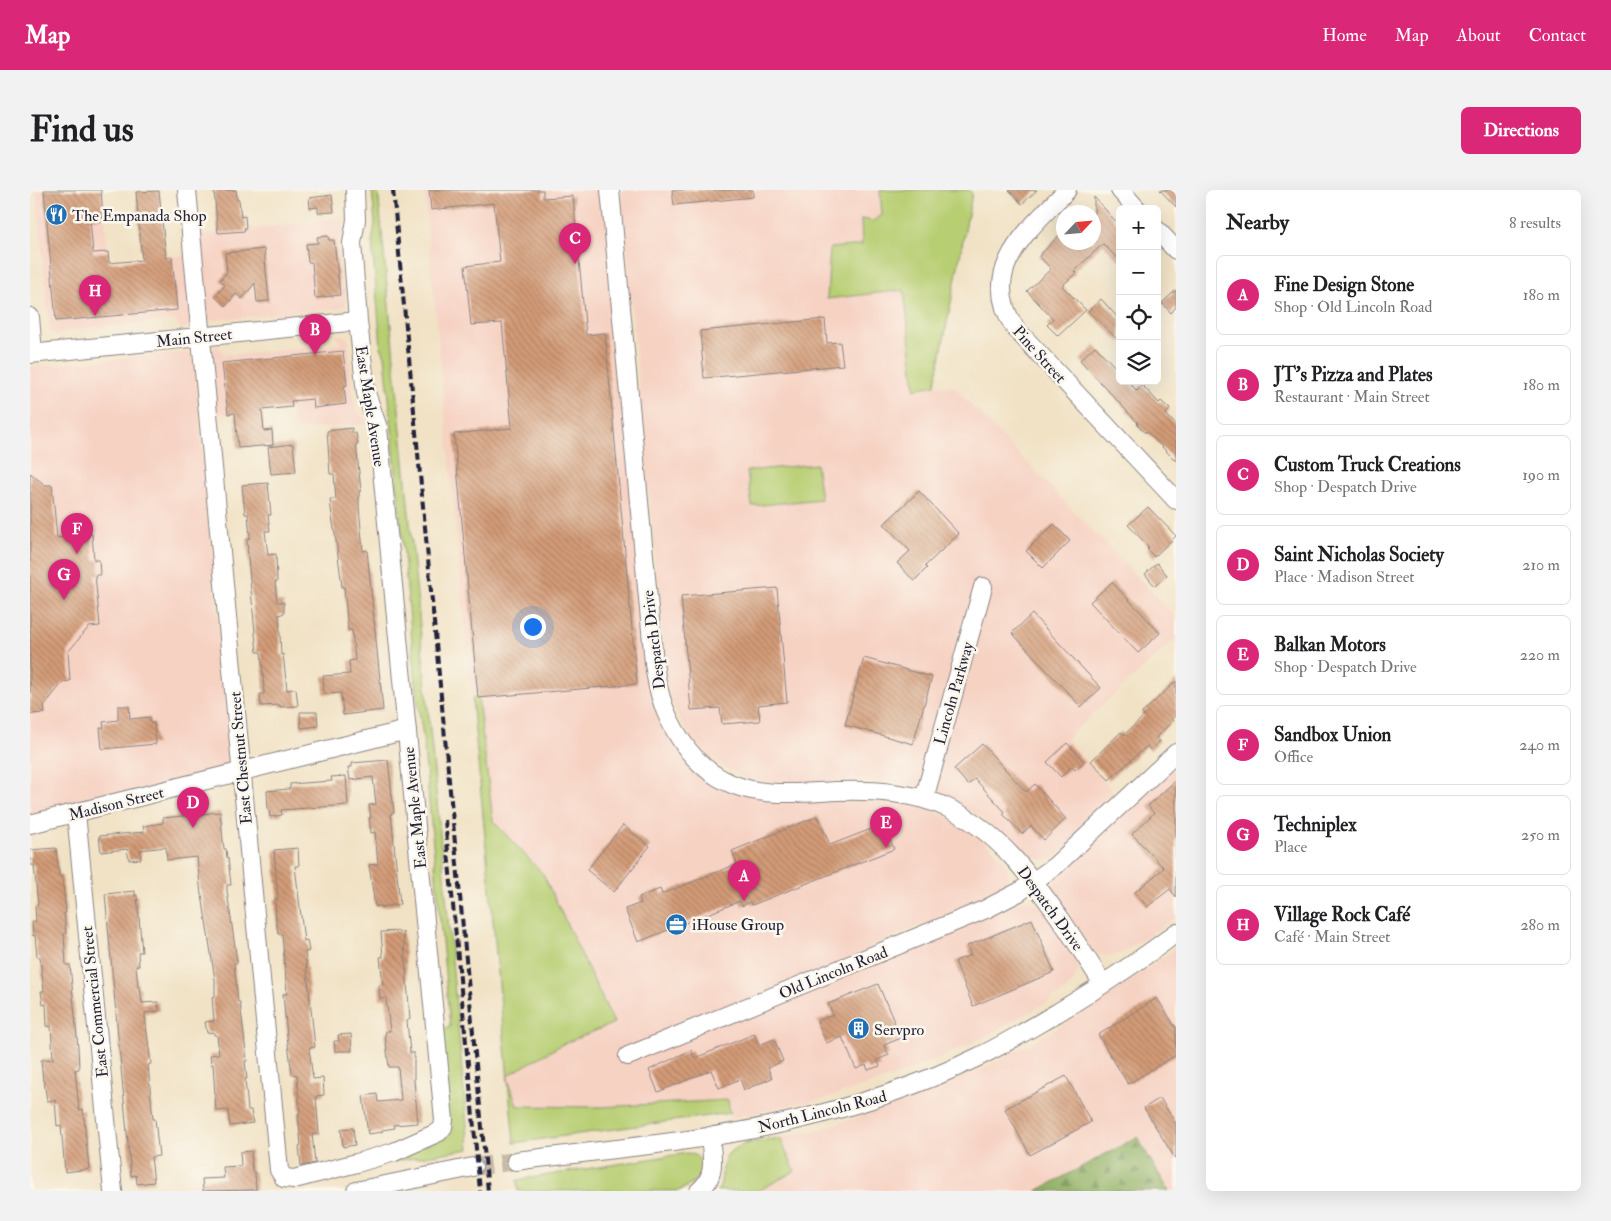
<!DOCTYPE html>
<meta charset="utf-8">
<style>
body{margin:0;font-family:"IM FELL Double Pica",serif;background:#f2f2f2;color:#202124}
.controls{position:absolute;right:15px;top:15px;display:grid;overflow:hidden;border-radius:8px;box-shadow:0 5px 20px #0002}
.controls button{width:45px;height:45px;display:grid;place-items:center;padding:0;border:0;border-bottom:1px solid #e0e0e0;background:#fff;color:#202124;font:25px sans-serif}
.compass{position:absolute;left:1026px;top:15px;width:45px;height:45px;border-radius:50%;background:#fff;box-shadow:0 5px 20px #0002;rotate:64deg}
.you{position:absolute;left:502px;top:436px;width:18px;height:18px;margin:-12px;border:4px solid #fff;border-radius:50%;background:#1a73e8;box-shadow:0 0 0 8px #1a73e833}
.badge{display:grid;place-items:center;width:32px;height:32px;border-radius:50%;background:#db2777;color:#fff;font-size:16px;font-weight:700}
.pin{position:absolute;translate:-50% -41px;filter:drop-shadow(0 1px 2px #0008)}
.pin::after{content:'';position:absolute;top:26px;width:18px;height:15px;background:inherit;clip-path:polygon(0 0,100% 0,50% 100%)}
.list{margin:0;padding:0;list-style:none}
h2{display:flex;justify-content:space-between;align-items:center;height:65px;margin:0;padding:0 20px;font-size:21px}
h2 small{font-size:16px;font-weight:400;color:#757577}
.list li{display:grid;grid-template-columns:32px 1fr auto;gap:15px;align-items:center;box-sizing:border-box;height:80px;margin:0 10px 10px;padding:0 10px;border:1px solid #e0e0e0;border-radius:8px}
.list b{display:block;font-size:19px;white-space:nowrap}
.list p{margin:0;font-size:16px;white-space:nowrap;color:#757577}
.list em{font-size:16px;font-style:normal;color:#757577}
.icon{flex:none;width:28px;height:28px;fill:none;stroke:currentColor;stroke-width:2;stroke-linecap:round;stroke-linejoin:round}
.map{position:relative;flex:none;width:1146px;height:1001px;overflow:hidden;border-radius:8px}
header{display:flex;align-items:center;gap:30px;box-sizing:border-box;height:70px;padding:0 25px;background:#db2777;color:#fff}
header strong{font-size:24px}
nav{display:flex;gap:28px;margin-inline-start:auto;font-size:18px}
.intro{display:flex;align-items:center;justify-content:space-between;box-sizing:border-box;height:120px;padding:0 30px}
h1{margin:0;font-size:35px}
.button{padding:12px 22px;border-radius:8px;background:#db2777;color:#fff;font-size:18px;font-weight:700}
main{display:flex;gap:30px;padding:0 30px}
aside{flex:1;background:#fff;border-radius:8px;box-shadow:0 5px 20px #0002}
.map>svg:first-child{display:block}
.built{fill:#f6d2c3}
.green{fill:#b7ce72;stroke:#6c7856}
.forest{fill:url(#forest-firs);stroke:#5a6a50}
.building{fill:url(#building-back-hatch)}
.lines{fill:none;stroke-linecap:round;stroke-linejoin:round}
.minor-tunnel{stroke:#c8bca9;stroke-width:18;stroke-dasharray:18 9;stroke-linecap:butt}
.minor-casing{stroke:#8a8280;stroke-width:20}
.minor{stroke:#fff;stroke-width:18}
.rail{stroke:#22223b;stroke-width:4;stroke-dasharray:8 4;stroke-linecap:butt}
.labels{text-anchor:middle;stroke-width:5;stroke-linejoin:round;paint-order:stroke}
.poi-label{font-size:16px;fill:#22223b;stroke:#fbf7ec;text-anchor:start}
.street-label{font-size:16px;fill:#22223b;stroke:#fbf7ec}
</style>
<header>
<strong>Map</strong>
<nav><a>Home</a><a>Map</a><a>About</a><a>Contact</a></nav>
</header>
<div class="intro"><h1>Find us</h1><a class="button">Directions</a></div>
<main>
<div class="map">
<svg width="1146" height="1001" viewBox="0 0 1146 1001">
<defs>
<pattern id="forest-firs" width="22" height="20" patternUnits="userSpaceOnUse" patternTransform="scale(1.25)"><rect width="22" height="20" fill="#91b164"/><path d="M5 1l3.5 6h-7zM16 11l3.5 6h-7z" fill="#769054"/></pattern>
<pattern id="building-back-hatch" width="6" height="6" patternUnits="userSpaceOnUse" patternTransform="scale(1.25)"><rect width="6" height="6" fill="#d39b77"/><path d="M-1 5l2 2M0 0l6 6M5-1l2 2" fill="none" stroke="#ab7e63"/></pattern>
</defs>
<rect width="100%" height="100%" fill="#fbf7ec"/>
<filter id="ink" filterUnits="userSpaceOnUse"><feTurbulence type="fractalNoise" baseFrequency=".02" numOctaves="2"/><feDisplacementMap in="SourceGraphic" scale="10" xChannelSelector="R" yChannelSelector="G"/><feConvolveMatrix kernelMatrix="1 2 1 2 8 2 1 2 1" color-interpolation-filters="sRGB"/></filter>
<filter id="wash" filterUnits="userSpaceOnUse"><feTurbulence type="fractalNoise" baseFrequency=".0096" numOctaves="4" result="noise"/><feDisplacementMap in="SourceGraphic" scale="20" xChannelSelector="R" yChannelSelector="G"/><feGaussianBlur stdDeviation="1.12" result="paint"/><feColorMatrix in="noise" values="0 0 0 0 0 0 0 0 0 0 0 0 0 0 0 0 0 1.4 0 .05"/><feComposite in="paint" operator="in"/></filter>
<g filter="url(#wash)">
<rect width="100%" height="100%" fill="#f1e2c5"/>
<path class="built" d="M6,0H72L79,72L170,64L169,45L317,28L307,55L312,99H316V112L315,116L310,118L183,130L151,139L145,130L34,140L33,143L26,145L21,142L19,134Z
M394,0H575L620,493L644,554L732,610L756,612L826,607L888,615L913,625L938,639L963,659L975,672L978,684V694L975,700L841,756L848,772L995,710L1004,712L1014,719L1049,772V778L1043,792L1037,799L1021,810L944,852L874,883L794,909L700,928L698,910L571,917L487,916L477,886L531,855L584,833L513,684L463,631L449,509H442Z
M591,0H850L852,26L843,31L874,100L885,199L905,195L925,198L1146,427V448L1036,549L1090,608L1024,669L1012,670L993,663L952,628L913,606L893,599L875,594L830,589L748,595L714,588L683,570L668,556L656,542L642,513L636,488Z
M306,145H313L318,149L324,210L326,219L337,234L263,240L262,220L238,222V220L186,225L181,160L182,157L189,156L194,165L311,154Z
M154,162L160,163L164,170L201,573L199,576L0,627V177Z
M1141,579L1146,584V727L1090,764L1075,766L1066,763L1060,759L1026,708L1024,694L1026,688L1032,680Z
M1146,758V1001H1139L1107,947L1007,1001H728L765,981L750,948L787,940L839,924L896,904L957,877L1023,841L1082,803Z"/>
<path class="green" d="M342,0H348C378,320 411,639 439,959L360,972L413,946L412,839L420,837L393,547L388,515L355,166L351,157L342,52L345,33Z
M850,0H939L942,4L905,195L885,199L874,100L797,109L800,58L832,55L831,29L843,31L852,25Z
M786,274L791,309L722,316L717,281Z
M448,508L463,631L513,684L584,833L531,855L477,886L487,916L571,917L698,910L700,923L484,953L442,509Z
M750,948L765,981L728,1001H687L690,997C692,988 692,978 695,969C703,951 733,951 750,948Z
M657,963C667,964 672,970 673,980L662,994L649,1001H488L487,990Z"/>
<path class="forest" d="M1107,947L1139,1001H1007Z"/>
<g id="blocks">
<path class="building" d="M14,0H71L73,28L60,29L63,63L78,62L79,73L112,70L106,2L129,1L136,68L142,67L147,120L26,131Z
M206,0L207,10H209L211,27L215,26L216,38H214L215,41L188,43L184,1Z
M399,0H513V8L543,6L556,145L575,143L607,494L448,508L424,244L482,238L472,133L441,135L435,76L470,72L464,13L401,20Z
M642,0H723V7L644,15Z
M979,0H1007L992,14Z
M1130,0H1146V17Z
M302,5L304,22L288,23V17L280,18L279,8Z
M1064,7L1090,36V71L1073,54L1044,81L1046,83L1032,96L1056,120L1028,146L1017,135L1023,129L997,101L1021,79L1009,66L1034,40V52H1064Z
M298,46L299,50H304L310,105L285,108L282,72H278L276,54L288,53L287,47Z
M234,59L239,111L227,112L225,93L212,109L206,104L196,116L185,107L195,95L190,90L197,82L195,63Z
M1146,100V117L1141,123L1132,113Z
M1071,109L1090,130V152L1058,121Z
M795,129L797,153L810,152L813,175L674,188L670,141Z
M1065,156L1090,182V191H1098L1107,201L1112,195L1129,213L1131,211L1140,219L1136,224L1146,235V271L1116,241L1115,243L1107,234L1108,233L1050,170Z
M313,161L317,195L314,196L316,214L284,218L283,209L261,211L262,217L232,220L234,241L242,240L243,255L208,258L205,223L198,224L192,173Z
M322,238V243H326L328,254H326L331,301H329V317L333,361L337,360L353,520L313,525L311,503L294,504L293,486L320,484L319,471L325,470L322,440H318L314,397H312L306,350L302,327L300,309H306L304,284H300L297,241Z
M263,254L266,282L241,284L238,257Z
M0,283L15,295H22L27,348L62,344L64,370H69L70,385H65L70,436L59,437L38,462L40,491L33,492L14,516L15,523L0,524Z
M238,293L241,325H238L240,341H235L238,365L246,364L247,392H245L247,412H254V423L249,425L251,465L253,464L257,500L266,499L268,516L250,517V515L231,516L230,504H234L233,483L231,462H227L225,443L218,367L217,349L220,348L218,324H215L212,295Z
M889,301L929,344L895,376L897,378L884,391L867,373L880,361L854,334Z
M1118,317L1146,346L1124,367L1117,359L1119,357L1098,335Z
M1024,334L1040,351L1013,378L996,361Z
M1127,373L1137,385L1125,396L1115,384Z
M1082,392L1130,443L1108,463L1060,412Z
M747,398L757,512L728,515L730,531L692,534L690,518L661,520L651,406Z
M1002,424L1071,498L1051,517L982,443Z
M834,468L902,487L883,554L815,535Z
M1146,491V525L1141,529L1143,531L1126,547L1130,551L1120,560L1117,556L1079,590L1061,571L1091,542L1094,545L1114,526L1112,523Z
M88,516H99L100,529L120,527V533H124L126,554L72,559L70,538H74L73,532L88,530Z
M270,522H287L288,536L271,538Z
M1037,553L1054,572L1045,580L1042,576L1031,587L1017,572Z
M952,554L996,602L1005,594L1036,629L1014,650L1001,636L992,644L973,624L975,622L945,589L938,595L924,579Z
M358,570L364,623H361L370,714L351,717V716H345L339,675L348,674L345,642L341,643L339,628H341L339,615L346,614L343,587L320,590L318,577H322V573Z
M316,586L318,615L251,620L252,625L240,627L239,619H238L237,601L259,599L260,598V594L302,591L301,587Z
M1146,590V707L1140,699L1117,717L1105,702L1134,678L1102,644L1124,623L1118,616Z
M190,622L194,659H196L197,668H198L201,695H197V701L206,764L207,773H204L208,812H210L217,871H215L217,889H215L218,920H221L223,933L200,936L198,920L186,921L183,874L181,875L180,865L189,864L187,845H184V842L177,843L175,832L184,831L182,808L185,807V790L172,705H171L167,667L137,670L136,657L110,660L111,669L99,670L97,659L71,662L69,646L114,642L113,636L133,633V628Z
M788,626L800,655L854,634L864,659L722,715L720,712L712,716L710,711L608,752L595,719L611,713L609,707L630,699L632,704L707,674L702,661Z
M593,635L620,656L584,702L557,680Z
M26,658L29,686H32L36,723H34L36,743L34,744L36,775H40L48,857L49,879L45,880L49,920L53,919L59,979L35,982L31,935L27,936L25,910L17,911L14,891H13L11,870L23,869L21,836L17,837L16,814L13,815L11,801H14L10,767H7L5,745L3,746L2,732L6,731L5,716L8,715L4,675H0V660Z
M268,658L269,676H265L274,751L277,750L279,761L275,762L285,857L279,858L283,889L293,888L294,905L286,906L289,944H282L285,973L271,976L269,956L271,955L268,924H270L267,885L262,884L257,846L253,804H257L252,744H248L246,730L245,709H248L244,660Z
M105,701V706L107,705L112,762H108L109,776H106L108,797H110L112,813L128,812L129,821L115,823V827L121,874L118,875L120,898L123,929H125L129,966L121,967L124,992L107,994L106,985L101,986L75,704Z
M1002,729L1024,782L943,816L925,771L941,765L937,756Z
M369,741V743L373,742L380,829L377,831L380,863H384V890L388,933L364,935L365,938L352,940V942L338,944L333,906L347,904L348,912L371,910L368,877H359L355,845L356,841H360L356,808L350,809L349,795H353L350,767H353L351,742Z
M848,794L871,848L854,855L859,865L847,870L850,876L838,880L836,875L826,879L812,847L796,853L787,831L803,825L798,814Z
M1127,808L1146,838V865L1098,894L1068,845Z
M321,844L322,861H305L304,851H309L308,845Z
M724,844L729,855L744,849L753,871L738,878L742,888L714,900L710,889L689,898L681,880L628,902L619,880L661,860L665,868Z
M1036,886L1061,932L1000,965L975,919Z
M1130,908L1146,934V970L1114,918Z
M323,938L325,955L313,957L311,939Z
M221,961L222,982H225L226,1000L173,1001L172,989L194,988L193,977L211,976L210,962Z"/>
</g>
</g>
<g filter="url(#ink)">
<use href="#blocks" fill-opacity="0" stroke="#8a8280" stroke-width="1"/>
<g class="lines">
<path class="minor-tunnel" d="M443,977L486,971"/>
<defs>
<path id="minor" d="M157,0L249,980L254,988L264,989L327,973L364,962L409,942L413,937L414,930L348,238L336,203L328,131L322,53L326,30L325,0
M580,0L624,473C628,507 637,532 658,560C698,611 749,604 807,601C844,600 884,602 918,618C968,641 1001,687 1032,731C1046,752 1060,773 1073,794
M1037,0C999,40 947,80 985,138L1146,310
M1090,0L1107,19
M1127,40L1146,60
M0,127L3,163
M0,164L328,131
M894,609L953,397
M46,623L83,1001
M0,634L377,540
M598,866L956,719L989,702L1025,676L1146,563
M486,971C578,959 672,952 762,931C826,916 889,896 948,867C975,854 1001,838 1027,823C1068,798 1108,772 1146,743
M326,1001L443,977
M669,1001C687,987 682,966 680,946"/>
</defs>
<use href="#minor" class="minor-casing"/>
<use href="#minor" class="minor"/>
<path class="rail" d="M363,0L458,1001
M415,630L450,1001"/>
</g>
</g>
<defs>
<symbol id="restaurant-disc" viewBox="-11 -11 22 22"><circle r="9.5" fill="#1f6fb2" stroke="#fbf7ec"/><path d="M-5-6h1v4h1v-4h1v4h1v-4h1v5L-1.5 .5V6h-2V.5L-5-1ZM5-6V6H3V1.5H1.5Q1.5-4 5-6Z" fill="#fff"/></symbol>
<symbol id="office-disc" viewBox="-11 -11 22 22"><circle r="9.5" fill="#1f6fb2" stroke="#fbf7ec"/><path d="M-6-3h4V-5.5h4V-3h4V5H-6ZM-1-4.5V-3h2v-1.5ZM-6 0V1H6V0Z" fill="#fff"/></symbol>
<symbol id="building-disc" viewBox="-11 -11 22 22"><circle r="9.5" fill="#1f6fb2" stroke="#fbf7ec"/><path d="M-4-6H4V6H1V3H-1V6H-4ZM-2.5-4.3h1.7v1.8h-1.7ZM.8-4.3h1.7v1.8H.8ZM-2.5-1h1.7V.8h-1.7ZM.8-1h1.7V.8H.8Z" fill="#fff"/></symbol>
</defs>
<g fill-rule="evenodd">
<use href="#restaurant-disc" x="14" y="12" width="25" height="25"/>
<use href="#office-disc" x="634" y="722" width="25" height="25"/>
<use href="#building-disc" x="816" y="826" width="25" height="25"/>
</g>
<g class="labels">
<g class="poi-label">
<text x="42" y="31">The Empanada Shop</text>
<text x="662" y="740">iHouse Group</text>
<text x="844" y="845">Servpro</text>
</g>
<g class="street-label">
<text transform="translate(164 147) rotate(-6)" y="6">Main Street</text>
<text transform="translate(1010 164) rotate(48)" y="6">Pine Street</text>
<text transform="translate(341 216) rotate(81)" y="6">East Maple Avenue</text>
<text transform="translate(623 450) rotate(-97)" y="6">Despatch Drive</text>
<text transform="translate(923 503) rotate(-74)" y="6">Lincoln Parkway</text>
<text transform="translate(210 568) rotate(-95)" y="6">East Chestnut Street</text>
<text transform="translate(86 613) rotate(-14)" y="6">Madison Street</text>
<text transform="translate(384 618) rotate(-96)" y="6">East Maple Avenue</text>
<text transform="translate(1021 718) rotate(54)" y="6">Despatch Drive</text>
<text transform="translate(803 782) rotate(-22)" y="6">Old Lincoln Road</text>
<text transform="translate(64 812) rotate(-96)" y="6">East Commercial Street</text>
<text transform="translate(792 921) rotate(-14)" y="6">North Lincoln Road</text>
</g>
</g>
</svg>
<div class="controls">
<button>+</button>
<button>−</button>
<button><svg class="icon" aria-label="locate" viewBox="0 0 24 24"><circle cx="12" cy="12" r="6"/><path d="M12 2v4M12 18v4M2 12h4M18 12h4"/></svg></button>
<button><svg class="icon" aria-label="layers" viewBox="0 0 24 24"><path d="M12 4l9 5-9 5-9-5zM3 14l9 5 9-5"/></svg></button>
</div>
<svg class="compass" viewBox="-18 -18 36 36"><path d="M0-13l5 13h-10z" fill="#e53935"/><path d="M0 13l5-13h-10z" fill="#757577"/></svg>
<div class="you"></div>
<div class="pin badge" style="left:714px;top:711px">A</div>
<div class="pin badge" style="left:285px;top:165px">B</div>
<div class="pin badge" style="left:545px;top:74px">C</div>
<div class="pin badge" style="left:163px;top:638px">D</div>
<div class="pin badge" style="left:856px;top:658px">E</div>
<div class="pin badge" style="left:47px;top:364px">F</div>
<div class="pin badge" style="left:34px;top:410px">G</div>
<div class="pin badge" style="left:65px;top:126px">H</div>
</div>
<aside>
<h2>Nearby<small>8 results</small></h2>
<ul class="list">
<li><span class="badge">A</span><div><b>Fine Design Stone</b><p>Shop · Old Lincoln Road</p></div><em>180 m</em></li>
<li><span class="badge">B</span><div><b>JT's Pizza and Plates</b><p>Restaurant · Main Street</p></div><em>180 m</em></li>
<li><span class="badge">C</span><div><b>Custom Truck Creations</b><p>Shop · Despatch Drive</p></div><em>190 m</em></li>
<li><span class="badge">D</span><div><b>Saint Nicholas Society</b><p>Place · Madison Street</p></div><em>210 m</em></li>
<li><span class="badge">E</span><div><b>Balkan Motors</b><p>Shop · Despatch Drive</p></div><em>220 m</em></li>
<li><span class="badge">F</span><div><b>Sandbox Union</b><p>Office</p></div><em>240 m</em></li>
<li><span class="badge">G</span><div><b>Techniplex</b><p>Place</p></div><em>250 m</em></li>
<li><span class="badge">H</span><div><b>Village Rock Café</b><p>Café · Main Street</p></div><em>280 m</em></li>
</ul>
</aside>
</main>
